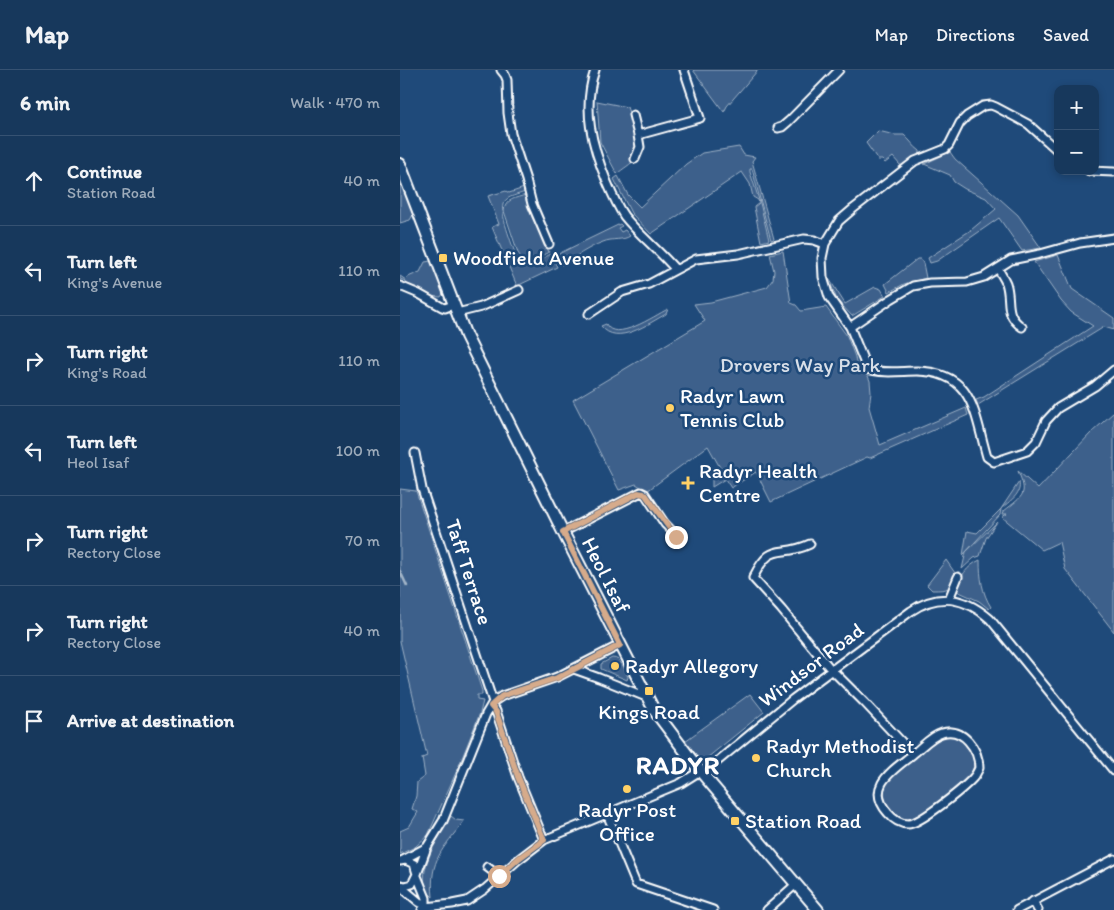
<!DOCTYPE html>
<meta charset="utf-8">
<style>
body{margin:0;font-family:Itim,sans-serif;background:#203f62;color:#f1f3f6}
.controls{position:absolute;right:15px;top:15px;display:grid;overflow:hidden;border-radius:10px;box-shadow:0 2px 8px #0003}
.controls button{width:45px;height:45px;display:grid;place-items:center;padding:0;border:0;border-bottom:1px solid #365272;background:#17385c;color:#f1f3f6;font:25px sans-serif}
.stop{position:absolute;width:15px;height:15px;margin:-11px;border:4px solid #d6ab8b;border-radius:50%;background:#fff}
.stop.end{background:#d6ab8b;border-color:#fff;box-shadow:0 1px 5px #0008}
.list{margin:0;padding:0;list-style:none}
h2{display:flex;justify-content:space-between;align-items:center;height:65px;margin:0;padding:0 20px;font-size:21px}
h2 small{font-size:16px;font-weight:400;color:#9eacbb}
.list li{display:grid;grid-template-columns:32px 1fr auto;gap:15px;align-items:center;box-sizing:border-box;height:90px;padding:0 20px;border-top:1px solid #365272}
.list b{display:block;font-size:19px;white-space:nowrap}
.list p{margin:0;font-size:16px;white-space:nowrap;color:#9eacbb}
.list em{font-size:16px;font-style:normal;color:#9eacbb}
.icon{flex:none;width:28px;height:28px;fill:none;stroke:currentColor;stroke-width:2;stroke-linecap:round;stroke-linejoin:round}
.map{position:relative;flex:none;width:714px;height:840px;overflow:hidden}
header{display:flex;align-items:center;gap:30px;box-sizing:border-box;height:70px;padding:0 25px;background:#17385c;border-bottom:1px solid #365272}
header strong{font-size:24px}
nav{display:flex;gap:28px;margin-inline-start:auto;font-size:18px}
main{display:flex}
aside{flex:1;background:#17385c}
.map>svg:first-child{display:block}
.green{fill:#3c618b;stroke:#9eb0c5}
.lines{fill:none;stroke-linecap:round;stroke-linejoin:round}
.stream{stroke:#a3b5c8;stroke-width:2.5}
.minor-casing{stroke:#fff;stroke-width:11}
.secondary-casing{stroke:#fff;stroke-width:14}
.minor{stroke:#1f4a7a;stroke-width:7}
.secondary{stroke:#1f4a7a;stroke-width:10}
.route{stroke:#d6ab8b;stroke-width:6}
.poi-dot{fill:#ffd166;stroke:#1f4a7a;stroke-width:2}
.labels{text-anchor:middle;stroke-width:5;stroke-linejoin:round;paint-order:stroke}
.poi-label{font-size:21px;fill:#fff;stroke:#1f4a7a;text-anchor:start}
.park-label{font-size:21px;fill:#d8dfe8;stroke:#1f4a7a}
.street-label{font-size:21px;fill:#fff;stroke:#1f4a7a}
.district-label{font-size:26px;font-weight:bold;letter-spacing:1px;fill:#fff;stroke:#1f4a7a}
</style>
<header>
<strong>Map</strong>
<nav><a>Map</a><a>Directions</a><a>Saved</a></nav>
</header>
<main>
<aside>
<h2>6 min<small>Walk · 470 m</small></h2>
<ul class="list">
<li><svg class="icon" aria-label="ahead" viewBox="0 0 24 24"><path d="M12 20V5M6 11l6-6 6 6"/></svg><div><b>Continue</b><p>Station Road</p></div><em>40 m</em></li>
<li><svg class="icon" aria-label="left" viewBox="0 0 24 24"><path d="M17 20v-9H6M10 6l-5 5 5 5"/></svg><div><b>Turn left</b><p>King's Avenue</p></div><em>110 m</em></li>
<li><svg class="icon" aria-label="right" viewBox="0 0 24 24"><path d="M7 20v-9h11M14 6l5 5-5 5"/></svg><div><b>Turn right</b><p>King's Road</p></div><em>110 m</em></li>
<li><svg class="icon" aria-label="left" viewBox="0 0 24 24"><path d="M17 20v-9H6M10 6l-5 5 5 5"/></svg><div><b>Turn left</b><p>Heol Isaf</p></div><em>100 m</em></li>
<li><svg class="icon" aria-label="right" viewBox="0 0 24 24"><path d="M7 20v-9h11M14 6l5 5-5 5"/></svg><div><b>Turn right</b><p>Rectory Close</p></div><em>70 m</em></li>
<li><svg class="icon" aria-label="right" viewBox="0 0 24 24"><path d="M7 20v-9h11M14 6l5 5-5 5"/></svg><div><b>Turn right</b><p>Rectory Close</p></div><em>40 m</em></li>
<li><svg class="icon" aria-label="arrive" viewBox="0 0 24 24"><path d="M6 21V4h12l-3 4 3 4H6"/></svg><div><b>Arrive at destination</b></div></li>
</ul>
</aside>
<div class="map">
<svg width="714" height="840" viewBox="0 0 714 840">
<rect width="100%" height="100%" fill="#1f4a7a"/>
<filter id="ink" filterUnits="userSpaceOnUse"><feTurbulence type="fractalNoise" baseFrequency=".02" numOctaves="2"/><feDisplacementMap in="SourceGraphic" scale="10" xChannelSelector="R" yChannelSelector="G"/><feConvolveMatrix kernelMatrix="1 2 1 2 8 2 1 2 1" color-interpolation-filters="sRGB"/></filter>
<g filter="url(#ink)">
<path class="green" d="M293,0H358L327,36L324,42Z
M197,31L227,37C231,49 242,76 236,88C232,94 222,99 217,104L200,72Z
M478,61L495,65H504C510,70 514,77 520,81V84L508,95L504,96L500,95L493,87L485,93L482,90H478L466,73Z
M339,77L344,85L355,87L352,91L374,169L371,170L352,99H350V102L360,133L369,170L361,172L354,137L359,133L358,130L353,127L350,114L342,102L251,164L231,143L214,109L218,106L228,125L240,137L286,94L302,83Z
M550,82L555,89L618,145L641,178L622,181L599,148L537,191L530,193L528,188L571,160L596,139L586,128L565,119L554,112L550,105L524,94Z
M0,114L4,118L14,143L10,150L0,153Z
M124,118L125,122C118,125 108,126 104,132C98,141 113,176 116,186C126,200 139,190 151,184L157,197L117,216L92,157L99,154L88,126L106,121L109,123Z
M126,125L132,147L149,182L131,191L123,190L118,183L104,141C105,129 116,128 126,125Z
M220,154L222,156L218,158L221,162L225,160L230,166C223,171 212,168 203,172C189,177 174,188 161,195L156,185Z
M383,181L391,233L396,235L401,241L426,237L447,266L455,287L457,298L468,306L470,311L471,323L469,337L480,375L566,338L568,345L470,388L467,387L371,432L356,402L331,418L325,409L312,417V410L322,401L308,376L247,421L236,414L219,420L173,330L305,251L294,234L311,232L367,217L373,209L374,201L370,184Z
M658,185L672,219L714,248V260L704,257L578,335L576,330L584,327L693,256L671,242L661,231L634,192Z
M517,189H520L523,193L526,208L504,214L489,222L485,214Z
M31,191H33L44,222L41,227L28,226L21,230C13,227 4,221 6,211L0,209V206L6,210L8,207L20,202L25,192Z
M428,207L445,234L475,217L481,219L485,226L452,246L437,230Z
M268,239L266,244C249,253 217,277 201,256L206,254C215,273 254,246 268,239Z
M714,342V562L665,499L659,472L642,480L602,447L607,444H603L604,441C624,425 628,425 618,401L638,419L691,363Z
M619,412C622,425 609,431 601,439L600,445L563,485L567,461L577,463L601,439Z
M0,419L16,421L82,621V625H77V630L83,631L80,643L58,698L28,765L15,777L0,784V761L9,757L18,742L12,739L16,726L17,712L25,706L22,688L27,686L0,571Z
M597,452L586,468L580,486L574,488L562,499L566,482Z
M546,490L555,503C552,520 548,520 532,520L527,515Z
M580,490C580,507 582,523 591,537L589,539L579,531L557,521C559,507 567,496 580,490Z
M212,588C222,588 224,599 228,607L227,610L201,599V594Z
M350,624L364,642L302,692L285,671Z
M544,666C565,663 583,689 569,707L520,747C496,756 475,733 488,710L537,670Z
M51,746L56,750L64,751C43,779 29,789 33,827C9,808 41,765 51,746Z"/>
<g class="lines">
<path class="stream" d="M0,501L7,516"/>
<defs>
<path id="minor" d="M101,0L105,5L107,10L108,43L111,64L126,110L132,134L149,174
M195,0C182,39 192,76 207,112C212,124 217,136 224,146C239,165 259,180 275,199
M233,45L238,65L300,48L284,0
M378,58L382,57L389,51L439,0
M658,81L628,54L596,37L591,35L583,36L567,46L560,53L549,75L545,79L515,91L453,139L439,151L425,174L422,188L423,207L429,227L450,257L467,299C483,304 501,301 517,301C574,302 574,343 587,387L594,392L627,381L636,372L646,351L658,338L695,316L714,300
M235,89L240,77L238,65
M689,101L714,102
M598,198C600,203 604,208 606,213C612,231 603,244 622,257
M0,216L19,224L42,237L45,238L53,235
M57,243L81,237L119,220
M189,244L222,222L249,214L296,189L338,184L404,169L414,170L425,174
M450,257L491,229L513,216L530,213L567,212L584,207L611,190L640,184L680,173L714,168
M15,383L22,419L93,632
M163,462L241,422L245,424L265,454L280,469
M410,474C379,489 372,469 353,508L381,539L428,596L465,633L513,684C494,700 464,716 488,743C493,749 500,754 508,754C520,754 564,718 573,708C576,705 577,702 579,698C579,680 563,656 542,663C531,666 522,677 513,684
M549,529L558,507
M174,599L199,608L246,627
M91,636L96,641L118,707L144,770
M302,704L393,629L511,541C539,522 565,527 590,549L714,701
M207,744L236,814L313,840
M3,790L27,777
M0,791L6,790L14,794L17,804L12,814L5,816L0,815
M87,797L99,806
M17,804L27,777L43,751L86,644L93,632L102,626L157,607L220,575
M17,806L26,828V837
M0,816L19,832L25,835
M633,831L638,840
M22,840L26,837L52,834L67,831L85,819L119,789L144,770L281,713L300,701
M367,840L395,815
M617,840L714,789"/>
<path id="secondary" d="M0,94L66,266L163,462L254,640L300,701L418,840"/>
</defs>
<use href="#minor" class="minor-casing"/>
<use href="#secondary" class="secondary-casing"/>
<use href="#minor" class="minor"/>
<use href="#secondary" class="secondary"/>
</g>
</g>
<g class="lines" filter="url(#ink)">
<path class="route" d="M99,806L119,788L144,770L118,707L96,642L91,636L102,626L157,608L220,575L163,462L238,423L245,424L276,467"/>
</g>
<g class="poi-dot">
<rect x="38" y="183" width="10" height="10" rx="2.5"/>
<circle cx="270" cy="338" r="5"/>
<path d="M285.5 405.5h5v5h5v5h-5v5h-5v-5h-5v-5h5z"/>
<circle cx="215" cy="596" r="5"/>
<rect x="244" y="616" width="10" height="10" rx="2.5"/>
<circle cx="356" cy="688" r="5"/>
<circle cx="227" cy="719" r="5"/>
<rect x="330" y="746" width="10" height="10" rx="2.5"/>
</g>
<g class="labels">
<g class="poi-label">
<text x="53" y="195">Woodfield Avenue</text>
<text x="280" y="333">Radyr Lawn<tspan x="280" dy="24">Tennis Club</tspan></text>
<text x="299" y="408">Radyr Health<tspan x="299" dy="24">Centre</tspan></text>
<text x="225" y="603">Radyr Allegory</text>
<text x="249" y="649" text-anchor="middle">Kings Road</text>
<text x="366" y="683">Radyr Methodist<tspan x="366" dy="24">Church</tspan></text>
<text x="227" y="747" text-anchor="middle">Radyr Post<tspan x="227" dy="24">Office</tspan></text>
<text x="345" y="758">Station Road</text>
</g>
<g class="park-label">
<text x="400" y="302">Drovers Way Park</text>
</g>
<g class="street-label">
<text transform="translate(69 502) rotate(72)" y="7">Taff Terrace</text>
<text transform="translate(206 505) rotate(63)" y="7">Heol Isaf</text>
<text transform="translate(411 595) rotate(-37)" y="7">Windsor Road</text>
</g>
<g class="district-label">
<text x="278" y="704">RADYR</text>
</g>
</g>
</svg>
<div class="controls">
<button>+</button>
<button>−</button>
</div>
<div class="stop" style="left:99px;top:806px"></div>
<div class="stop end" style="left:276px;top:467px"></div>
</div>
</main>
